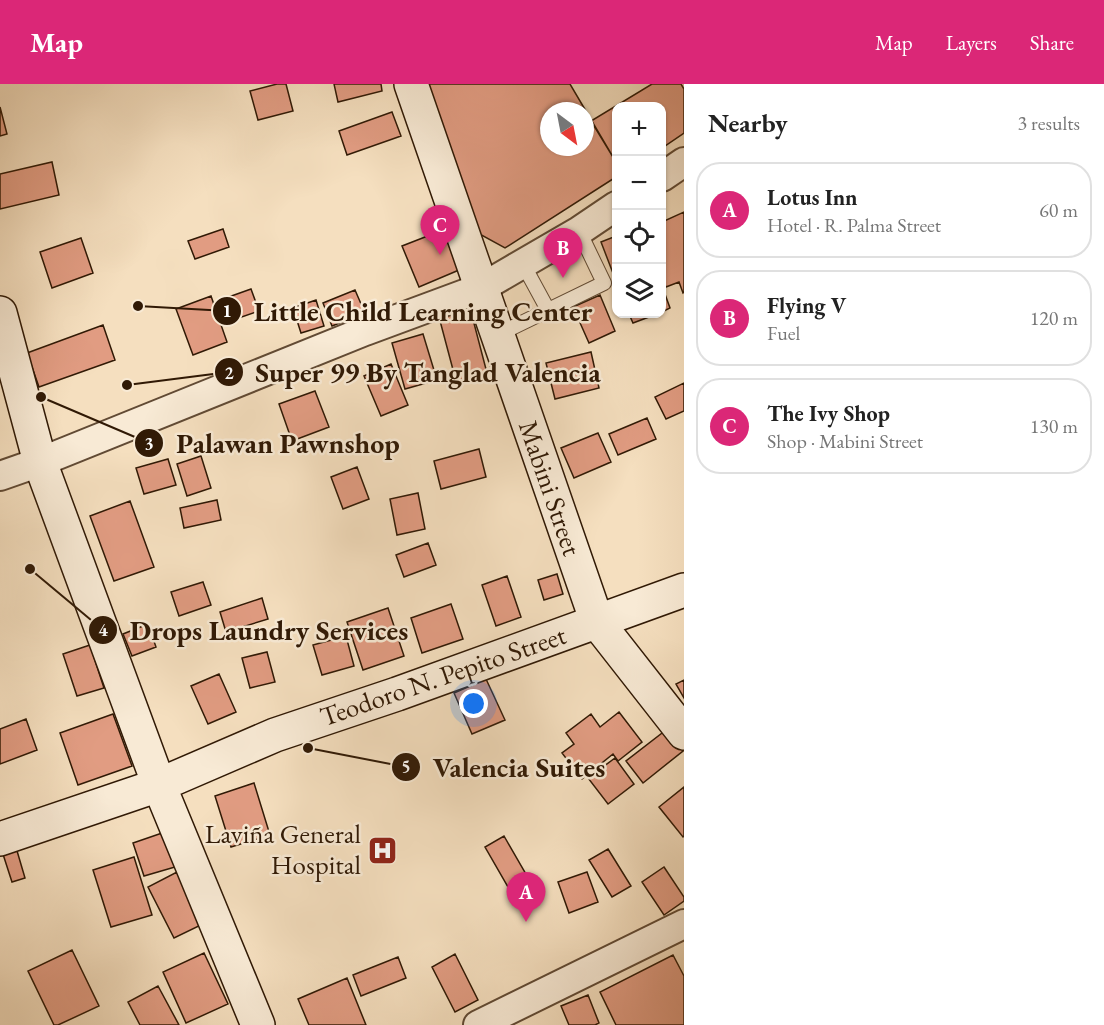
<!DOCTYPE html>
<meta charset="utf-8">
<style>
body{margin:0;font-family:"EB Garamond",serif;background:#f6f6f6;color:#222}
.controls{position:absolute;right:18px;top:18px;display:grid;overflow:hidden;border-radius:12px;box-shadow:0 2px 4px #0004}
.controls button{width:54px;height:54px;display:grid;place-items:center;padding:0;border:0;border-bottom:2px solid #e0e0e0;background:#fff;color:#222;font:30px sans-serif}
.compass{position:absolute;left:540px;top:18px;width:54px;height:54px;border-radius:50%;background:#fff;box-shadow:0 2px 4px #0004;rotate:148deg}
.you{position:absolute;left:474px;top:620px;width:21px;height:21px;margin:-15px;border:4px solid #fff;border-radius:50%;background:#1a73e8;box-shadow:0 0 0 9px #1a73e833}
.badge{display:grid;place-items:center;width:39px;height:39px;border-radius:50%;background:#db2777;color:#fff;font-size:20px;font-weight:700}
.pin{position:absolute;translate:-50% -50px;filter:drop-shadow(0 2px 3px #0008)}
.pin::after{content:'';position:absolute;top:32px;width:21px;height:18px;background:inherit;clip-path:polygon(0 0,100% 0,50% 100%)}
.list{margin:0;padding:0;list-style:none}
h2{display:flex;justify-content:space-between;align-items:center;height:78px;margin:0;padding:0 24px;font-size:26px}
h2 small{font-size:20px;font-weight:400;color:#767676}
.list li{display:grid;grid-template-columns:39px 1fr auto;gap:18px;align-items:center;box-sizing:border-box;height:96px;margin:0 12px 12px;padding:0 12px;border:2px solid #e0e0e0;border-radius:24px}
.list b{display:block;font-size:22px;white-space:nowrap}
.list p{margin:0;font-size:20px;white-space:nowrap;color:#767676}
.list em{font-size:20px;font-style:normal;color:#767676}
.icon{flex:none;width:33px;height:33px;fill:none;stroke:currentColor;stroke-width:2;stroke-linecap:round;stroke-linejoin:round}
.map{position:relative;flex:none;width:684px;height:941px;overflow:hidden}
header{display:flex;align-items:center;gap:36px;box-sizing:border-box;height:84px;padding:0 30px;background:#db2777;color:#fff}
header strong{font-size:28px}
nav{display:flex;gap:33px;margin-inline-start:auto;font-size:21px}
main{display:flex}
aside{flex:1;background:#fff}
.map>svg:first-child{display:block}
.building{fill:#e19c82;stroke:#301905;stroke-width:1.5;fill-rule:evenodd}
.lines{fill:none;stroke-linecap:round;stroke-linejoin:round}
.lane-casing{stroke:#614a34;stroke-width:16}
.street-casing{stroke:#614a34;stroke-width:32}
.secondary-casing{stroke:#301905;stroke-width:36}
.lane{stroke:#f8ead5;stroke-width:14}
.street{stroke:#f8ead5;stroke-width:28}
.secondary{stroke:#f8ead5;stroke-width:33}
.labels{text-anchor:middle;stroke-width:5;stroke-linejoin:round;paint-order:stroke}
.street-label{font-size:27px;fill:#301905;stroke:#f8ead5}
.poi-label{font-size:27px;fill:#301905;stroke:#f8ead5;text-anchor:end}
.leader{fill:none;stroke:#301905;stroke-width:2}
.callout-dot{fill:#301905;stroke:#f8ead5;stroke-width:2}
.mark-label{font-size:18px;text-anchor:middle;font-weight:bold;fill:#fff}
.callout-label{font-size:28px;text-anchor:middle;font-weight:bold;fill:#301905;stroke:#f8ead5;stroke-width:5;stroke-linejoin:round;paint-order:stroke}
</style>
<header>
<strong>Map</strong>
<nav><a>Map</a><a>Layers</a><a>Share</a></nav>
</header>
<main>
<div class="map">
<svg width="684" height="941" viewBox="0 0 684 941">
<rect width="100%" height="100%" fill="#f5dfbf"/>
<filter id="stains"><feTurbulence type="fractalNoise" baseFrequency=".00333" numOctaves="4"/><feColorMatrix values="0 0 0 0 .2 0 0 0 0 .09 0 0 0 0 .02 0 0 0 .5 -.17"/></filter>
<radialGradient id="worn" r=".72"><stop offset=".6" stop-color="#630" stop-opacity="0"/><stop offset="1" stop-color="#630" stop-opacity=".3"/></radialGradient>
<path class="building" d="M277,0H286L293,27L258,36L250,7Z
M334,0H381L382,7L338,18Z
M421,0H570L616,78V93L505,164L474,147ZM549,27H585V63H549Z
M652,0H681L684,5V49L662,64V22H616V78L591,37Z
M0,23L7,50L0,52Z
M392,28L401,52L347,71L339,47Z
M52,78L59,111L0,125V90Z
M684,128V208L683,209L679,198L666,203L662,193V138Z
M223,145L229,163L195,175L188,157Z
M443,146L459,186L419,203L402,162Z
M616,152V197L601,158Z
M81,154L93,189L52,204L40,168Z
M662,202L670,224L662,228Z
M251,205L259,227L230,237L223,215Z
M355,206L365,229L332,242L323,219Z
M600,211L615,247L589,259L573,223Z
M211,212L227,258L193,271L176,225Z
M316,216L324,242L301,249L293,224Z
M470,224L487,289L456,297L439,233Z
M629,230H657L633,239Z
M103,241L115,276L39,303L27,269Z
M423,250L437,296L405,305L392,259Z
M591,268L599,304L555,315L546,279Z
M391,280L408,321L381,332L364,292Z
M684,299V327L666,335L655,313Z
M315,307L329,343L292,357L279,320Z
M647,334L656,355L618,371L609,350Z
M598,349L611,378L574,394L561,364Z
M479,365L486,393L441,405L434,377Z
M201,372L211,404L187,412L177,380Z
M168,375L176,401L144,410L136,384Z
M357,383L369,415L343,425L331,393Z
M418,409L425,445L397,451L390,415Z
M217,416L221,436L184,444L180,424Z
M130,417L154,483L114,497L90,432Z
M428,459L436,481L404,493L396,471Z
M557,490L563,510L544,516L538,496Z
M507,492L521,533L496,542L482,501Z
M203,498L211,521L179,532L171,508Z
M262,514L268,535L226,548L220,528Z
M451,520L463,555L422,569L411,534Z
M388,524L404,572L363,586L347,538Z
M148,540L156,563L132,572L123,550Z
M346,552L354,582L322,591L313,561Z
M90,561L104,604L77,612L63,570Z
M267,568L275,598L250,604L242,574Z
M219,590L236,628L208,640L191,602Z
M486,595L505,636L472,650L454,609Z
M684,596V614L676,600Z
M619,628L642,658L618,677L613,670L582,695L562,669L574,660L566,649L591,630L600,643Z
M113,630L132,682L78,701L60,649Z
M26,635L37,666L0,680V645Z
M666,646L683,667L643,699L626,677Z
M615,674L634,700L608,720L588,694Z
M254,699L270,751L231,763L215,712Z
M684,703V752L683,753L659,723Z
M165,748L175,783L144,792L133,759Z
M504,752L538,811L519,822L485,763Z
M15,760L25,794L12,798L1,764Z
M608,765L631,802L612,813L589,776Z
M134,773L152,831L111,843L93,786Z
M664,783L684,813V817L664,831L642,798Z
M177,788L203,840L174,854L148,803Z
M587,788L598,818L569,829L558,798Z
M72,866L99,922L58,941H54L28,887Z
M204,869L228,920L186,939L163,888Z
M455,870L478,916L455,928L432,883Z
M673,871L684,892V941H616L600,908Z
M398,873L406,894L361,912L353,891Z
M347,894L366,941H309L298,915Z
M158,902L179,941H140L128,918Z
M588,911L599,939L595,941H569L561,922Z"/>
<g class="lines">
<defs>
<path id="lane" d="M523,180L548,226
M497,251L604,199L579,147"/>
<path id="street" d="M662,93L684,78
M0,392L40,378L365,247L481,204L579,147L616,122
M478,941L684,840"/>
<path id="secondary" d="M411,0L597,538L684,649
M0,229L40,378L159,701L258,941
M0,755L159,701L275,651L397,610L684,506"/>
</defs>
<use href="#lane" class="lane-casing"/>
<use href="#street" class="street-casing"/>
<use href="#secondary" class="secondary-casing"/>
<use href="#lane" class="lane"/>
<use href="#street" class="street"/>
<use href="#secondary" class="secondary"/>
</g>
<defs>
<symbol id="hospital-square" viewBox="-11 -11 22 22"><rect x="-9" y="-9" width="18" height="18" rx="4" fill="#8f2418" stroke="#f8ead5"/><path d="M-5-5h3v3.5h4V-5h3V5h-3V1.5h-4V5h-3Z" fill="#fff"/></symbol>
</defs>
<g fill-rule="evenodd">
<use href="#hospital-square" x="366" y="750" width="33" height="33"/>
</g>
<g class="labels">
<g class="street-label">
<text transform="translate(550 404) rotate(71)" y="9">Mabini Street</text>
<text transform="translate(443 592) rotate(-19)" y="9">Teodoro N. Pepito Street</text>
</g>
<g class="poi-label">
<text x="361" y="759">Laviña General<tspan x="361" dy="31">Hospital</tspan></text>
</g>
</g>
<path class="leader" d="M138 222L227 227M127 301L229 288M41 313L149 359M30 485L103 546M308 664L406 683"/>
<g class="callout-dot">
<circle cx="138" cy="222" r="6"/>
<circle cx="127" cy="301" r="6"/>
<circle cx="41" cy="313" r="6"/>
<circle cx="30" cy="485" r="6"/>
<circle cx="308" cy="664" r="6"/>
<circle cx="227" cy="227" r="15"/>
<circle cx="229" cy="288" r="15"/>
<circle cx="149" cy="359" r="15"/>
<circle cx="103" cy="546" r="15"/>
<circle cx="406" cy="683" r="15"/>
</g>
<g class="mark-label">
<text x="227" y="233">1</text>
<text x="229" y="295">2</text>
<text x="149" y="366">3</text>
<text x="103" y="552">4</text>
<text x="406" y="689">5</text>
</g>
<g class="callout-label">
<text x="423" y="237">Little Child Learning Center</text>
<text x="428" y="298">Super 99 By Tanglad Valencia</text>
<text x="288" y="369">Palawan Pawnshop</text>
<text x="269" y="556">Drops Laundry Services</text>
<text x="519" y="693">Valencia Suites</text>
</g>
<rect width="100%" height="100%" filter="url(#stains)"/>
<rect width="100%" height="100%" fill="url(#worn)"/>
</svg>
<div class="controls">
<button>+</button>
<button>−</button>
<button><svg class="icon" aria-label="locate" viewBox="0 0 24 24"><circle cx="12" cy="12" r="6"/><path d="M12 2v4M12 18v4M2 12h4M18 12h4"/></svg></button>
<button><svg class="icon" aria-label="layers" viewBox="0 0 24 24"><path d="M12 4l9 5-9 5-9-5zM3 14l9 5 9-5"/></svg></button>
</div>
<svg class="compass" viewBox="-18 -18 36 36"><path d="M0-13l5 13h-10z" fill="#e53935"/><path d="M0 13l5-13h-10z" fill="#767676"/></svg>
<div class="you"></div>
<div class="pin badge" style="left:526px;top:838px">A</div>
<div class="pin badge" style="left:563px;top:194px">B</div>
<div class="pin badge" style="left:440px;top:171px">C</div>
</div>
<aside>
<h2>Nearby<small>3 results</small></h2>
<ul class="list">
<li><span class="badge">A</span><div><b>Lotus Inn</b><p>Hotel · R. Palma Street</p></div><em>60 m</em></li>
<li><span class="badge">B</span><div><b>Flying V</b><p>Fuel</p></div><em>120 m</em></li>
<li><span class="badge">C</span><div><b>The Ivy Shop</b><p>Shop · Mabini Street</p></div><em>130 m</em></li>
</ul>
</aside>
</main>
